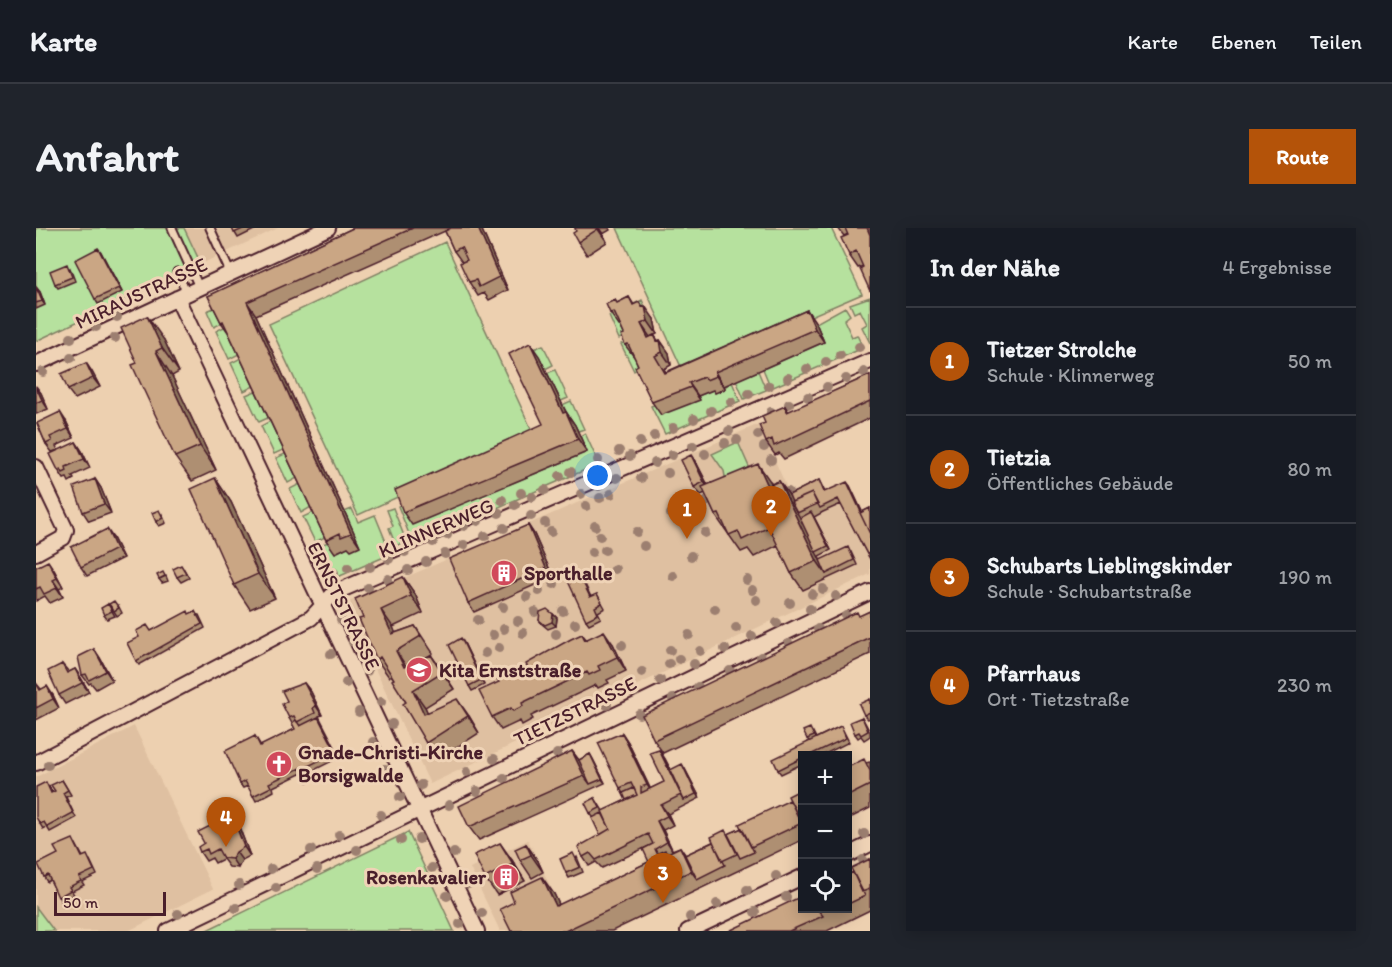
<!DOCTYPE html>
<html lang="de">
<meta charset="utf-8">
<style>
body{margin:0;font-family:Itim,sans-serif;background:#20242c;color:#f1f3f6}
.controls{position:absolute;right:18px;bottom:18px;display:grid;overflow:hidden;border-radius:0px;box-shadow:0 3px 15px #0003}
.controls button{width:54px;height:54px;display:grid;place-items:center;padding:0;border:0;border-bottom:2px solid #363941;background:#171b24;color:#f1f3f6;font:30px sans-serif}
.scale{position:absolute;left:18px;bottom:15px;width:112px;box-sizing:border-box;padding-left:6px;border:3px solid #4a1f2b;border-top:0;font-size:16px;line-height:21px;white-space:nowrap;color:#4a1f2b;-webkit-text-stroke:4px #efd3b6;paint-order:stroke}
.you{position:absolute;left:562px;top:248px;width:21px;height:21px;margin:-15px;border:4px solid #fff;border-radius:50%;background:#1a73e8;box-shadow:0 0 0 9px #1a73e833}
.badge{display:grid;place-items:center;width:39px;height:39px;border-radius:50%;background:#b45309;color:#fff;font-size:20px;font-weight:700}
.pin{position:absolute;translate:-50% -50px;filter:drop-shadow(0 2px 3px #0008)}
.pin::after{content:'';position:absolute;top:32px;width:21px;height:18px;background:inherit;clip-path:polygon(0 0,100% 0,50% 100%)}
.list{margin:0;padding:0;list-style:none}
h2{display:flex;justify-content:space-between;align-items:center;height:78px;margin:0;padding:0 24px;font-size:26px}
h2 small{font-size:20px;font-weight:400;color:#9ea1a6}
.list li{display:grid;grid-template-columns:39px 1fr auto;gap:18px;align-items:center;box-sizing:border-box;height:108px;padding:0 24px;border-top:2px solid #363941}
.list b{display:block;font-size:22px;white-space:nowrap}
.list p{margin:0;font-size:20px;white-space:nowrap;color:#9ea1a6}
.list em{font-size:20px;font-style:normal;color:#9ea1a6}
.icon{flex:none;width:33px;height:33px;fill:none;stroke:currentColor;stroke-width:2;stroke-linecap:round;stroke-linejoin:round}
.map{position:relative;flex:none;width:834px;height:703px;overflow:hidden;border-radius:0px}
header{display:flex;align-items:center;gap:36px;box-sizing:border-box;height:84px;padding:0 30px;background:#171b24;border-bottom:2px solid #363941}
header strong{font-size:28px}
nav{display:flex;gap:33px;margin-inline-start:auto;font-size:21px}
.intro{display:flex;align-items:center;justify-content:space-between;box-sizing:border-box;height:144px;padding:0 36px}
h1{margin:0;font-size:42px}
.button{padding:15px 27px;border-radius:0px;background:#b45309;color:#fff;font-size:21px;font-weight:700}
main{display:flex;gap:36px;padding:0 36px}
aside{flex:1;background:#171b24;border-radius:0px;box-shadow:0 3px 15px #0003}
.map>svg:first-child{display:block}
.built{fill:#dfc0a1}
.green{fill:#b6e19e;stroke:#808064;stroke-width:1.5}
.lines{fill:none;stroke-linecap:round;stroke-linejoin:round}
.lane-casing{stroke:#4a1f2b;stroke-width:11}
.street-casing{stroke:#4a1f2b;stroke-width:18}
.lane{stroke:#efd3b6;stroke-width:7}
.street{stroke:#efd3b6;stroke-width:14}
.tree{fill:#9c7f70}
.wall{fill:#ae8f72;stroke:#4a1f2b;stroke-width:1.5}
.shaded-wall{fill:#8d745c;stroke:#4a1f2b;stroke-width:1.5}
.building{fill:#caa684;stroke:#4a1f2b;stroke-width:1.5}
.labels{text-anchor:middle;stroke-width:6;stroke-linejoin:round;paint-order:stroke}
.street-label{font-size:20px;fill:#4a1f2b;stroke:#efd3b6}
.poi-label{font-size:20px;font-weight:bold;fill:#4a1f2b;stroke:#efd3b6;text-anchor:start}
</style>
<header>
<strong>Karte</strong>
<nav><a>Karte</a><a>Ebenen</a><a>Teilen</a></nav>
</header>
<div class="intro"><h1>Anfahrt</h1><a class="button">Route</a></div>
<main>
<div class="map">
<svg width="834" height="703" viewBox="0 0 834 703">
<rect width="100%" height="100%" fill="#edd0b0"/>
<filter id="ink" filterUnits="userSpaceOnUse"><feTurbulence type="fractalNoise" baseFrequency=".0167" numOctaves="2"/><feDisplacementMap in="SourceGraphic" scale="12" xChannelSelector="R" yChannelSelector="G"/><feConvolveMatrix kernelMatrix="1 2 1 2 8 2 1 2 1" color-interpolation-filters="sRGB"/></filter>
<g filter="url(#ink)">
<path class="built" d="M148,0H242L165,36Z
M723,196L761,283L814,258L834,300V346L394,556L308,376Z
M98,498L177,661L92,703H18L0,679V549Z
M492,612L536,703H464L434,640Z"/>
<path class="green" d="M0,0H148L165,36L0,113Z
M581,0H795L826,66L647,143Z
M409,14L498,207L322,287L233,96Z
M834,69V115L826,99L831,96L824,82L818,85L814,76Z
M606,72L613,87L583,98L587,97L591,107L583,111L573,88Z
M191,74L188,94L178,99L171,83Z
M809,79L814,87L808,92L816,109L821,107L827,120L735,160L727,141L788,114L780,95Z
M190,98L205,125L193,131L180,103Z
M594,112L606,138L598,143L585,116Z
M507,117L517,137L509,141L489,125Z
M207,129L220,157L208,163L195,135Z
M519,142L532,170L525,173L511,145Z
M722,143L730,162L708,171L700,152Z
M696,154L704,173L629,206L615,178C631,171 649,179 663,172L662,168L677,162L679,165Z
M222,162L234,189L223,194L210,167Z
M535,173L548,201L542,203L526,177Z
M236,192L249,221L238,226L225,198Z
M549,205L563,236L377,316L362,278L368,275L377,296L551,224L544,208Z
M702,214L717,248L691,260L688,243L676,226Z
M251,225L263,249L252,255L240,230Z
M266,255L277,278L265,285L254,261Z
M357,280L370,313L360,318L353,300L357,298L351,282Z
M316,281L322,294L339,287L355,326L297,351L281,319L294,313L300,325L313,318L308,284Z
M280,283L291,308L279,314L267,289Z
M372,604L418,703H169Z
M0,679L18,703H0Z"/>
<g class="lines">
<defs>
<path id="lane" d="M136,0L163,59
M174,0L194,44
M141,44L151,65"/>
<path id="street" d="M141,70L441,703
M0,136L292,0
M0,239L30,302L27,310L0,325
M0,535L275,390L298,365L834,133
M812,627L834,616
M132,703L834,364
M652,703L766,649"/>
</defs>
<use href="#lane" class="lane-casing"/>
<use href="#street" class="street-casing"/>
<use href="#lane" class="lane"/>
<use href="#street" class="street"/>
</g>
<g class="tree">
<circle cx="81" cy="89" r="5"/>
<circle cx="60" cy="99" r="5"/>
<circle cx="35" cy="110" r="5"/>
<circle cx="79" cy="110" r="5"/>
<circle cx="823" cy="119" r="5"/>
<circle cx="804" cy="127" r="5"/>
<circle cx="35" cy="130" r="5"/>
<circle cx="790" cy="134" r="5"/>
<circle cx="771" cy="141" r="5"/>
<circle cx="7" cy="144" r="5"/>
<circle cx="828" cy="144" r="5"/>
<circle cx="752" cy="150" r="5"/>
<circle cx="810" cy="151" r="5"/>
<circle cx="733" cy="158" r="5"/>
<circle cx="791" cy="159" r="5"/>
<circle cx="713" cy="166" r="5"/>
<circle cx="772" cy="169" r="5"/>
<circle cx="695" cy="174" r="5"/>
<circle cx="753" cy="176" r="5"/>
<circle cx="675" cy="183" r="5"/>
<circle cx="735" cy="184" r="5"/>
<circle cx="658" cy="191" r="5"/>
<circle cx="637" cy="200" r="5"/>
<circle cx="693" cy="203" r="5"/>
<circle cx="722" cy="207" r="5"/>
<circle cx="618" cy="208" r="5"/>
<circle cx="701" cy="212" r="5"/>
<circle cx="604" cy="214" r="5"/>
<circle cx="689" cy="215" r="5"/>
<circle cx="657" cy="218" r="5"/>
<circle cx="728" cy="219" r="5"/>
<circle cx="583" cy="223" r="5"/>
<circle cx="669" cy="226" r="5"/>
<circle cx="636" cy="227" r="5"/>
<circle cx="594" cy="228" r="5"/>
<circle cx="562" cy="232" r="5"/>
<circle cx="735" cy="232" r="5"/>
<circle cx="619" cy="235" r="5"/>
<circle cx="535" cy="244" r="5"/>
<circle cx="632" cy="245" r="5"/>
<circle cx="524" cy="248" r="5"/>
<circle cx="581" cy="250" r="5"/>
<circle cx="605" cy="250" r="5"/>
<circle cx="563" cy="258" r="5"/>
<circle cx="509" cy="262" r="5"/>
<circle cx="752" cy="264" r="5"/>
<circle cx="485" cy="265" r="5"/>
<circle cx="545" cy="266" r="5"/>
<circle cx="575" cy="266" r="5"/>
<circle cx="496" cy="269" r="5"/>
<circle cx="564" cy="270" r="5"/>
<circle cx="466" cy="272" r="5"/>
<circle cx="670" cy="274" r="5"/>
<circle cx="479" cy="277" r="5"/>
<circle cx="550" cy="278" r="5"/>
<circle cx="658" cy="278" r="5"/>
<circle cx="446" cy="281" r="5"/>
<circle cx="463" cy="285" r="5"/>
<circle cx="635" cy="286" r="5"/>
<circle cx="495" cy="288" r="5"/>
<circle cx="442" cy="293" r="5"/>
<circle cx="656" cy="293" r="5"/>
<circle cx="509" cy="295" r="5"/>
<circle cx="428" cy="298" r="5"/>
<circle cx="559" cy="298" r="5"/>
<circle cx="468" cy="300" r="5"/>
<circle cx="398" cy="303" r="5"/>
<circle cx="515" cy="304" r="5"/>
<circle cx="601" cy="304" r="5"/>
<circle cx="669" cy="305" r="5"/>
<circle cx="411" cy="307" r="5"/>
<circle cx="449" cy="308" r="5"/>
<circle cx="564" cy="308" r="5"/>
<circle cx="397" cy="314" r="5"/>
<circle cx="428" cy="317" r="5"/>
<circle cx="608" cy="318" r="5"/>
<circle cx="569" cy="322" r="5"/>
<circle cx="369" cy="324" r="5"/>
<circle cx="556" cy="324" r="5"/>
<circle cx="409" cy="326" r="5"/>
<circle cx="655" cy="328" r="5"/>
<circle cx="353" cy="331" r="5"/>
<circle cx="390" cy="334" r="5"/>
<circle cx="334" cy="339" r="5"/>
<circle cx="312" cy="340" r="5"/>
<circle cx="579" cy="341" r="5"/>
<circle cx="372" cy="342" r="5"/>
<circle cx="298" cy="345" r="5"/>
<circle cx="637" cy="348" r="5"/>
<circle cx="352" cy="351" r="5"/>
<circle cx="711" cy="352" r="5"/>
<circle cx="518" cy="356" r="5"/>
<circle cx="332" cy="360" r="5"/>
<circle cx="787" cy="361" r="5"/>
<circle cx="716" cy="362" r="5"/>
<circle cx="503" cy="363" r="5"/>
<circle cx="776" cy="366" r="5"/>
<circle cx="800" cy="368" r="5"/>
<circle cx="491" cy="369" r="5"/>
<circle cx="720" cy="372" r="5"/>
<circle cx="754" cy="375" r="5"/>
<circle cx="467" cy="379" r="5"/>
<circle cx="679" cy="381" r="5"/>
<circle cx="774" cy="381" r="5"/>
<circle cx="527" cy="383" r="5"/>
<circle cx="499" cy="384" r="5"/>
<circle cx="810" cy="388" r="5"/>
<circle cx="305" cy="392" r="5"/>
<circle cx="442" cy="392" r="5"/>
<circle cx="482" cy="393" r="5"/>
<circle cx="741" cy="395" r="5"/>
<circle cx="539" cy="396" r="5"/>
<circle cx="700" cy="400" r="5"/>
<circle cx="468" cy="401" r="5"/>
<circle cx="782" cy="401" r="5"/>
<circle cx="487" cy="405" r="5"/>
<circle cx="520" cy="406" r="5"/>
<circle cx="457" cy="407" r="5"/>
<circle cx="653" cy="407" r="5"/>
<circle cx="716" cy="408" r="5"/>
<circle cx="317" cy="414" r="5"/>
<circle cx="753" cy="416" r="5"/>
<circle cx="586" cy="417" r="5"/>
<circle cx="463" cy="420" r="5"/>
<circle cx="689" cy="421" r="5"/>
<circle cx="634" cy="422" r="5"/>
<circle cx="664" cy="423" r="5"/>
<circle cx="449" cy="425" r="5"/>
<circle cx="295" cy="426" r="5"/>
<circle cx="725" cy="429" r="5"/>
<circle cx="643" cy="431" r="5"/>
<circle cx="633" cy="436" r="5"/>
<circle cx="658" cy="436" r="5"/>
<circle cx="331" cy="443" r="5"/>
<circle cx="694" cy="443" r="5"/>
<circle cx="606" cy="444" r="5"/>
<circle cx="624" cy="452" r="5"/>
<circle cx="310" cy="455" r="5"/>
<circle cx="662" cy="459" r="5"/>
<circle cx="599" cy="464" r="5"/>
<circle cx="637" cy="471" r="5"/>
<circle cx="345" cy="474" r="5"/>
<circle cx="571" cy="477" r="5"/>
<circle cx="323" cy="484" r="5"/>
<circle cx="603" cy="486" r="5"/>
<circle cx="356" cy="496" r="5"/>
<circle cx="497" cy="513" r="5"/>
<circle cx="337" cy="514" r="5"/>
<circle cx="521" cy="526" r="5"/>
<circle cx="371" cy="529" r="5"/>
<circle cx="458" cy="531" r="5"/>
<circle cx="12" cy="537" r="5"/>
<circle cx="349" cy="541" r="5"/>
<circle cx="431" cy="544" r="5"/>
<circle cx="468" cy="550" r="5"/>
<circle cx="385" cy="557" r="5"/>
<circle cx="441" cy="563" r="5"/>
<circle cx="364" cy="569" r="5"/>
<circle cx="413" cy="577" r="5"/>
<circle cx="345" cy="587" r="5"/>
<circle cx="828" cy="606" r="5"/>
<circle cx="303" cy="607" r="5"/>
<circle cx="383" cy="611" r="5"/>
<circle cx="365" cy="612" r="5"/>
<circle cx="275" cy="622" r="5"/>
<circle cx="321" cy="622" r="5"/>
<circle cx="418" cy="625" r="5"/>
<circle cx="827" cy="632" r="5"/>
<circle cx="396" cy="640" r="5"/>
<circle cx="235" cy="641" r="5"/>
<circle cx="281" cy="641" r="5"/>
<circle cx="740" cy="648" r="5"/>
<circle cx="432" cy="656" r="5"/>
<circle cx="203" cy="657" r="5"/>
<circle cx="240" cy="660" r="5"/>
<circle cx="711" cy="662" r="5"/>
<circle cx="411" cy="668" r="5"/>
<circle cx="750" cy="669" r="5"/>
<circle cx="681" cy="676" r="5"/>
<circle cx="200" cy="680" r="5"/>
<circle cx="719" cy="684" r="5"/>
<circle cx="446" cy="685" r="5"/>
<circle cx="142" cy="686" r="5"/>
<circle cx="654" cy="689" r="5"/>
<circle cx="424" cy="696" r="5"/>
</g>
<path class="wall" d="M196,0H222L202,10Z
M317,0H445L472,62L453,72L448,65L442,68L433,54L426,34L418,23L409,3L220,87L324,318L315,322L312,319L299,325L290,312L192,104L185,94L172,68Z
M539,0H573L574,2L567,6L571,14L551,27L542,14L540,3Z
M802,0H834V63L827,38L822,40L813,27L812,6L808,8Z
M65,24L86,64L62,76L59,71Z
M34,40L39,53L22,60L19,56Z
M0,59L4,64L9,77L0,81Z
M593,69L598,77L607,79L618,91L621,106L614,109L618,107L622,113L624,112L633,125L635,137L628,141L630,144L771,82L780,95L788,114L688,158L689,161L679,165L677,162L662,168L664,172L625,187L616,174L599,130L589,117L588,106L584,98H583L574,85L579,72L581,75Z
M128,112L143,144L136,148L180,242L156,253L139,229L101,135Z
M503,128L530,184L539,197L551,224L376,297L367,284L507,196Z
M50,135L56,144L64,159L39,171L32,162Z
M834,147V190L748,231L743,225L739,227L730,214L749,178L753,184Z
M0,159L5,165L12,181L0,186Z
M30,193L38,210L20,218L22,222L16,224L10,216L1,195Z
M40,214L46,223L54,240L36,248L38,251L33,254L31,250L28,251L22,242Z
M661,236L672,257L734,253L735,256L743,253L753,267L783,252L789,264L814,258L826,284L834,280V331L831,326L805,276L787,284L778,289L795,322L783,328L785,332L815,324L821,337L767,362L755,345L742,317L718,329L712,321L705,324L679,287L669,265L665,267L658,259Z
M179,250L195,274L239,370L214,381L198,357Z
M59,251L65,260L75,285L53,293L47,284Z
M126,286L130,295L123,298L120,294Z
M492,297L498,306L517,349L438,384L432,375Z
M77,310L87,330L51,348L45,339Z
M0,339L18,342L27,359L23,361L27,369L14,375L9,368L0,373Z
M148,341L153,350L145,354L141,349Z
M130,348L132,353L126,355L123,351Z
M367,349L379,366L387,385L357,399L359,405L379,398L397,425L391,429L395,427L418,461L389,479L391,484L433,488L443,505L401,532L390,515L358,451L355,447L353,449L341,432L327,390Z
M546,350L555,369L561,366L569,380L562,384L565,390L553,396L550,392Z
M72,376L79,388L71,391L68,387Z
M82,377L86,385L81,388L78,383Z
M834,383V426L627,525L618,512L824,388Z
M153,386L163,387L169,400L103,437L100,433L103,409L115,403Z
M517,386L521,390L520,398L512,401L506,396L503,392Z
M546,406L551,412L577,416L590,443L571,452L573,455L562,460L560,457L495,488L497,491L486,497L484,493L465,502L456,489L474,448L492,440Z
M428,415L448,457L436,463L433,458Z
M58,421L64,430L76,452L60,461L55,455L53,456L46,447Z
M26,436L33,444L39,441L45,450L53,464L29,476L23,467Z
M0,455L5,461L17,467L23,480L0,492Z
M268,455L275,464L286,487L283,488L304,529L276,543L279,551L271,554L266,545L237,559L238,563L220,573L212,558L207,560L204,556L219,508L225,518L259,501L253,490L251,473Z
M834,471V490L832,491L828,487Z
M826,489L834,504V508L828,512L825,508L822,510L819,506Z
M805,498L813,514L785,528H766V536L745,546L742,542L773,513L771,511L777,504L780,510Z
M586,505L592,514L614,561L628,554L623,522L629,531L635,542L649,541L664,570L632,586L637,597L627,602L636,622L644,619L649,627L706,600L754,572L766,561V612L576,703H475L518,666L523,677L613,634L617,616L566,640L560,634L553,638L547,629L564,607L557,589L554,585L559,570L567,583L590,572L584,560Z
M536,523L543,532L554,526L569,555L443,612L433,599Z
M834,534V580L812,591V539Z
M26,552L35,567L30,569L40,590L14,604L11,599L7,601L4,596L13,558L16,564L19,563Z
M202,596L214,628L206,632L202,640L193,639L187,631L179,635L176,630L170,633L164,624Z
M40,616L47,629L54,632L61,647L46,654L48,657L36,663L38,667L25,673L14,652L11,654L8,649L22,626Z
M490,616L502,633L507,644L496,650L484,632Z
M541,629L547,644L533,650L530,645Z
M834,631V682L791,703H693L766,681H812V647L817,644Z
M476,632L489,653L461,667L449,650Z"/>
<path class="shaded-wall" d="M442,0H445L472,62L463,49Z
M561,0H563L567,6L571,14Z
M62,20L65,24L86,64L83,60Z
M0,59L4,64L9,77L6,73Z
M211,74L220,87L324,318L315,305Z
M603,74L610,84L609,78L618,91L621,106L612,93Z
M771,82L780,95L788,114L779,101Z
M111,88L128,112L143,144L126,120Z
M605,96L614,109L612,110Z
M618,107L625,117L624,112L633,125L635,137L626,124Z
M494,115L503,128L530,184L539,197L551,224L542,211L527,185Z
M120,123L136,148L180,242L164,218Z
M50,135L56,144L64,159L57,150Z
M679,144L688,158L689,161L680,148Z
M653,155L662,168L664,172L655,159Z
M0,158L5,165L12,181L6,172Z
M24,184L30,193L38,210L32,201Z
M40,214L46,223L54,240L48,231Z
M655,227L661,236L674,262L668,254Z
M722,236L734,253L744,275L732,258Z
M179,250L195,274L239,370L222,346Z
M59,251L65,260L75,285L68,276Z
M743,253L755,270L761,285L767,294L780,324L791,345L790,346L781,333Z
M811,254L814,258L834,300V302Z
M775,284L778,289L795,322L792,318Z
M492,297L498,306L517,349L510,340Z
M71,301L77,310L87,330L80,321Z
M12,333L18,342L27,359L21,350Z
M367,349L379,366L387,385L375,368Z
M17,352L23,361L27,369L21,360Z
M345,382L357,399L366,420L356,406Z
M517,386L521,390L520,398L516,394Z
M568,403L577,416L590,443L581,429Z
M425,410L428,415L448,457L445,452Z
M58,421L64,430L76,452L70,443Z
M360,423L372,441L368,439Z
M395,427L407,444L418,461L406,444Z
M39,441L45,450L53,464L46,455Z
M268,455L275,464L286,487L280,478Z
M11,458L17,467L23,480L17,471Z
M377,462L389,479L400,503L388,486Z
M421,471L433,488L443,505Z
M282,489L285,494L304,529L300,524Z
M586,505L592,514L617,566L611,557Z
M623,522L629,531L649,571L648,572L645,567Z
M536,523L546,536L554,556L548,548Z
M554,526L557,531L569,555L566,551Z
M646,536L649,541L664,570L660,566Z
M625,577L632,586L637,597L631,588Z
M196,587L202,596L214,628L208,619Z
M621,593L627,602L637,623L631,614Z
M464,615L476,632L489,653L477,636Z
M490,616L502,633L507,644L495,627Z
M644,619L656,636L661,651L655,643Z
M200,624L206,632L202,640L196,631Z
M506,649L518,666L532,695L520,678Z"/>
<path class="building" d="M196,0H209L198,5Z
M317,0H377L211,74L315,305L305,309L304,305L290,312L187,93L185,94L172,68Z
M415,0H442L463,49L443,59L440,52L433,54L424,35L431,32L425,19L418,23L409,3Z
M539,0H561L562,1L542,14L537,5L540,3Z
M809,0H831L834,7V63L824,41L827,39L820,23L813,27L805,10L812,7Z
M62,20L83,60L59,71L39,32Z
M31,36L36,49L19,56L14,43Z
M0,59L6,73L0,75Z
M593,69L597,77L603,74L606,79L609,78L612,93L605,96L612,110L618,107L621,113L624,112L626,124L619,128L629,145L771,82L779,101L679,144L680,148L670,152L668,149L653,155L655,159L616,174L599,139L602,137L592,116L589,117L585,107L588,106L578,84L574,85L570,76L579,72L581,75Z
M111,88L126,120L120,123L164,218L139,229L96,137L101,135L85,100Z
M494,115L527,185L530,184L542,211L367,284L359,262L507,196L473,126Z
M50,135L57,150L32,162L25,146Z
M834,147V173L738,218L736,211L730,214L723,197L729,195L726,188L749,178L751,184Z
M0,159L6,172L0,175Z
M24,184L32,201L14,209L16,213L10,216L1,195Z
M40,214L48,231L30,239L31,243L27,245L25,241L22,242L14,226Z
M655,227L668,254L658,259L645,232Z
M722,236L732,258L743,253L781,333L755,345L733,299L706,312L702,303L693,307L683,286L679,287L666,259Z
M179,250L222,346L198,357L155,261Z
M59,251L68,276L47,284L38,259Z
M783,252L788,264L811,254L825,284L824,285L834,306V325L831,326L802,271L784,280L776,265L756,274L753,267Z
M776,265L781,276L761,285L755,274Z
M834,280V306L824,285Z
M123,282L127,290L120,294L116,285Z
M775,284L792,318L780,324L764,290Z
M492,297L510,340L432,375L413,331Z
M71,301L80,321L45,339L35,319Z
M812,319L818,332L790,346L784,332Z
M12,333L21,350L17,352L21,360L8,366L4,359L0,361V339Z
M145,337L150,345L141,349L137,341Z
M127,344L129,348L123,351L121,347Z
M543,346L554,369L561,366L566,375L559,379L562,386L550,392L531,351Z
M367,349L375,368L345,382L356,406L379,398L385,408L360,423L368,439L395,427L406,444L377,462L388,486L421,471L432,488L390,515L367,476L370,474L356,452L358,451L344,429L341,432L323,391L327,390L319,371Z
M78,373L83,380L78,383L73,376Z
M72,376L76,383L68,387L65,380Z
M511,381L517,386L516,394L509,397L503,392L504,384Z
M152,383L153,386L159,383L166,396L100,433L91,415L103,409L100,403L111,397L115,403Z
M834,383V410V409L618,512L606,487L821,384L823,388Z
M568,403L581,429L562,438L564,442L553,447L551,444L486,475L487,478L477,483L475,480L456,489L443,463L463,454L461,451L472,446L473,449L492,440L490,436L535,411L546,406L549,412Z
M425,410L445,452L433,458L413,417Z
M58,421L70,443L53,452L50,446L46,447L42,429Z
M26,436L31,445L39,441L46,455L23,467L12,443Z
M0,455L4,462L11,458L17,471L0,480Z
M268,455L280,478L277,480L279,485L261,494L258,488L253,490L246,476L251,473L246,463Z
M834,471V484L828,487L823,476Z
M282,489L300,524L272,538L276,546L268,550L264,540L233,555L235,559L217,568L209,553L204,556L189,523L219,508L224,518L259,501L256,495L260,492L264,498Z
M826,489L832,503L825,507L823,504L819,506L814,494Z
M805,498L810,510L772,528H766V530L742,542L737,531Z
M774,500L778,508L771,511L767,503Z
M586,505L611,557L605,559V565L628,554L614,525L623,522L645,567L625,577L631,588L621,593L631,614L619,621L623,629L613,634L607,621L617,616L612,606L560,632L554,625L547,629L542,619L574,601L566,583L601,567L595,555L584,560L562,515Z
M536,523L548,548L433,599L423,578Z
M554,526L566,551L554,556L543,532Z
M828,531L834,543V557L812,568V539Z
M646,536L660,566L648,572L634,542Z
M26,552L32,562L27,565L37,585L11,599L8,594L4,596L0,589V559L10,554L15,565L19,563L15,557Z
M598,560L601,567L590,572L587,565Z
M766,561V589L763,591L752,568Z
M559,570L564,580L554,585L549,575Z
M754,572L766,595L715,619L703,596Z
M566,585L574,601L564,607L556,590Z
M196,587L208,619L200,624L196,631L187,630L182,621L173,626L171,621L164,624L162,619L168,615L162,604Z
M706,600L718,624L704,630L692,606Z
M689,602L701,626L686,633L675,609Z
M37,611L46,629L51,627L58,642L43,649L45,653L33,659L35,662L22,669L12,647L8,649L2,636L22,626L18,619Z
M677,614L689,637L661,651L649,627Z
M464,615L477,636L449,650L438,627Z
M490,616L495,627L484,632L479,621Z
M644,619L655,643L529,703H475L464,681L478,674L474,664L506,649L520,678Z
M629,622L630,625L624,628L622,625Z
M537,625L544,639L530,645L524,631Z
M834,631V661L826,664L815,640Z
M817,644L829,668L812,676V647Z
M766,668V681H781L787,688L753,703H693Z"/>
</g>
<defs>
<symbol id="building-disc" viewBox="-11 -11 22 22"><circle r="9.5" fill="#d1495b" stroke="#efd3b6"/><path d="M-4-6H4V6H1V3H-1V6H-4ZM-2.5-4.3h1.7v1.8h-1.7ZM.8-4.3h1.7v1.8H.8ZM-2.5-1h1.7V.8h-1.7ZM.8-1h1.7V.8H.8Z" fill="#fff"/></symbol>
<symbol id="school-disc" viewBox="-11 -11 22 22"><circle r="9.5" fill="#d1495b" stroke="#efd3b6"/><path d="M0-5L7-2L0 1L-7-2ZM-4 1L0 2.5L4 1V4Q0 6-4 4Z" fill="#fff"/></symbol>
<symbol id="church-disc" viewBox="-11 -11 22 22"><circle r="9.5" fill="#d1495b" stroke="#efd3b6"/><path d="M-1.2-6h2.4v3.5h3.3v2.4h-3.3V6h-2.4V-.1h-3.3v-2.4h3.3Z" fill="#fff"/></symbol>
</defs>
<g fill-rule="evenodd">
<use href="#building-disc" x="453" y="330" width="30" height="30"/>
<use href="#school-disc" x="368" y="427" width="30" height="30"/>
<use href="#church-disc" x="228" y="521" width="30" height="30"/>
<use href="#building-disc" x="455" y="634" width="30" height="30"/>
</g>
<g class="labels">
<g class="street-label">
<text transform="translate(105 65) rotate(-25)" y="7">MIRAUSTRASSE</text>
<text transform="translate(400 300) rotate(-23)" y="7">KLINNERWEG</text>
<text transform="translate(308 378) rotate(64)" y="7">ERNSTSTRASSE</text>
<text transform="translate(539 483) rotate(-26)" y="7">TIETZSTRASSE</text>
</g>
<g class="poi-label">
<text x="488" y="352">Sporthalle</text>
<text x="403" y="449">Kita Ernststraße</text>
<text x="262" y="531">Gnade-Christi-Kirche<tspan x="262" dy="23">Borsigwalde</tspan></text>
<text x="450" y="656" text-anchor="end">Rosenkavalier</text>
</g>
</g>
</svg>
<div class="controls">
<button>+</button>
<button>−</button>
<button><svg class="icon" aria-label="locate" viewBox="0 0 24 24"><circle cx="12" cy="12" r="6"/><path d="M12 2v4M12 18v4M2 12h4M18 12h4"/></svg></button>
</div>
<div class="scale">50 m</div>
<div class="you"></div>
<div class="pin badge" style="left:651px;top:311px">1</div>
<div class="pin badge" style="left:735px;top:308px">2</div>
<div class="pin badge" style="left:627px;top:675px">3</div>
<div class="pin badge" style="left:190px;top:619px">4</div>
</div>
<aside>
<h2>In der Nähe<small>4 Ergebnisse</small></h2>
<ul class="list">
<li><span class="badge">1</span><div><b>Tietzer Strolche</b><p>Schule · Klinnerweg</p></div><em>50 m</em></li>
<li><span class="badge">2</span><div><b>Tietzia</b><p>Öffentliches Gebäude</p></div><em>80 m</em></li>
<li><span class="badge">3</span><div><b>Schubarts Lieblingskinder</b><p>Schule · Schubartstraße</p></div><em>190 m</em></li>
<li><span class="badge">4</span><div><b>Pfarrhaus</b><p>Ort · Tietzstraße</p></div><em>230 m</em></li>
</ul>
</aside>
</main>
